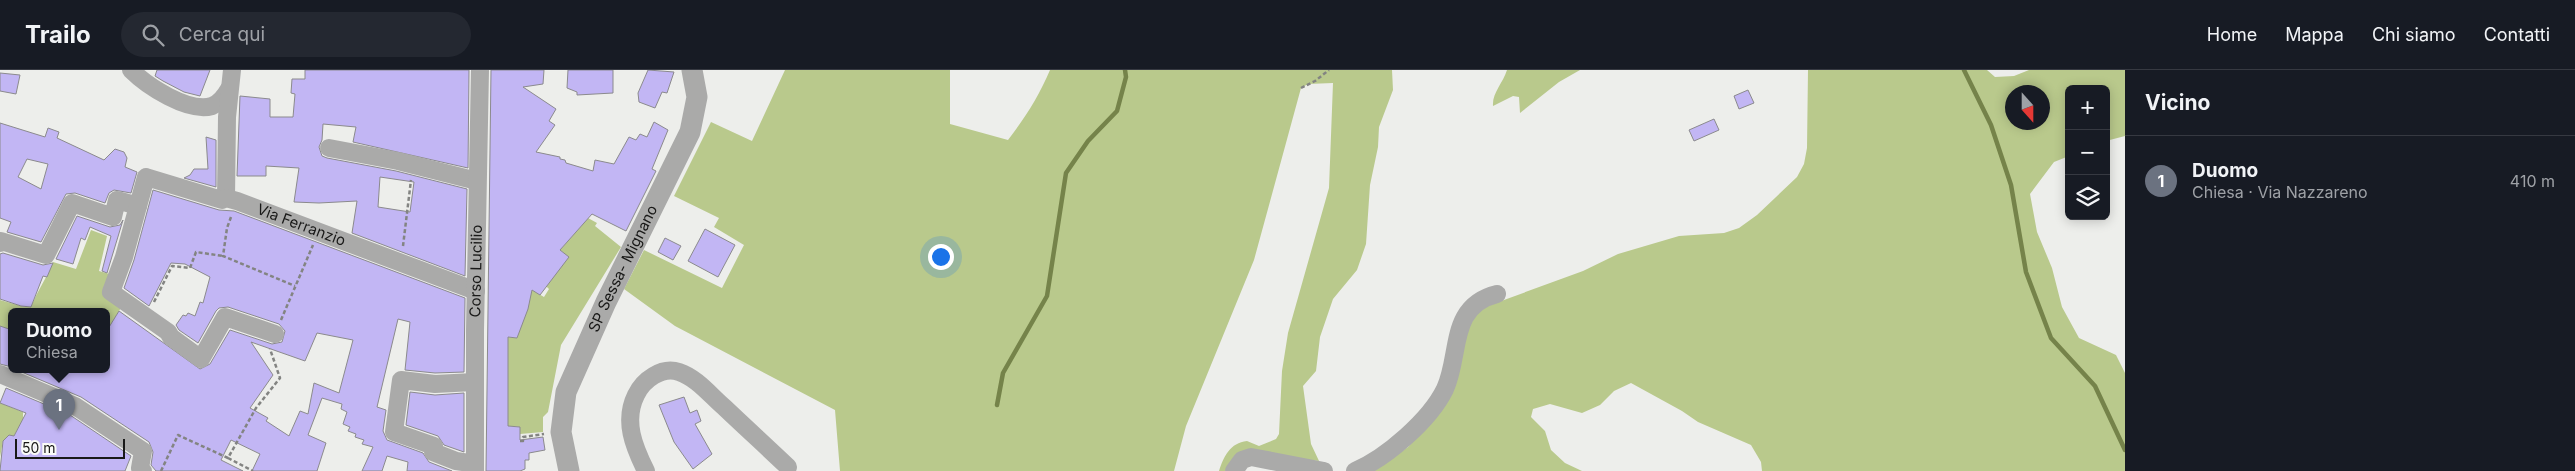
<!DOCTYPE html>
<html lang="it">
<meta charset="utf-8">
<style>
body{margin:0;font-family:Inter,sans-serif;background:#242831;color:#f1f3f6}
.controls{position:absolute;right:15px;top:15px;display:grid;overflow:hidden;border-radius:8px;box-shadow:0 2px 12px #0003}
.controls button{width:45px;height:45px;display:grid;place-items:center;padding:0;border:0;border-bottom:1px solid #363941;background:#171b24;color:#f1f3f6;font:25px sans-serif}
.compass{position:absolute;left:2005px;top:15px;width:45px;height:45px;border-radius:50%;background:#171b24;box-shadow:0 2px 12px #0003;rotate:159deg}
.scale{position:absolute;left:15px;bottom:12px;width:110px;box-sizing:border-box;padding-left:5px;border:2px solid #191918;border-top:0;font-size:14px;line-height:18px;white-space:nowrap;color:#191918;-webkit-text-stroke:4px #fafbf8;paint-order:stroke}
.you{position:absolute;left:940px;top:186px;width:18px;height:18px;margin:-12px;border:4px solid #fff;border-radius:50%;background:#1a73e8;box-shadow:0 0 0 8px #1a73e833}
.badge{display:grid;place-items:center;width:32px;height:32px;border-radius:50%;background:#7752cc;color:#fff;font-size:16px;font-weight:700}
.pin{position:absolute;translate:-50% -41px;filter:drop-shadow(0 1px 2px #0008)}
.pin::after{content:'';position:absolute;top:26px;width:18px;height:15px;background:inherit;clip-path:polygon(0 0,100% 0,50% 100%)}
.popup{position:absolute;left:8px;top:238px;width:102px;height:65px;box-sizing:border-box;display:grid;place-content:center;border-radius:8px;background:#171b24;filter:drop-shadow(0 1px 4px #0005);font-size:16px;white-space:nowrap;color:#9ea1a6}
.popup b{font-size:19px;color:#f1f3f6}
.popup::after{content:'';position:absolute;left:50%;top:100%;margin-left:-10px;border:10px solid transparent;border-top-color:#171b24}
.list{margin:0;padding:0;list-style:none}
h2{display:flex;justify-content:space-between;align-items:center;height:65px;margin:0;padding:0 20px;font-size:21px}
h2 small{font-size:16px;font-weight:400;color:#9ea1a6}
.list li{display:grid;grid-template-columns:32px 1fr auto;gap:15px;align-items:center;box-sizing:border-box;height:90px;padding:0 20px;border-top:1px solid #363941}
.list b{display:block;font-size:19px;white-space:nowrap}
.list p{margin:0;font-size:16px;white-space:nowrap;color:#9ea1a6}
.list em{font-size:16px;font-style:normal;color:#9ea1a6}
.icon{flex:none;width:28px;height:28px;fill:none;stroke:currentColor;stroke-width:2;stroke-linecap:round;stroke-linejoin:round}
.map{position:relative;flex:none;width:2125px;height:401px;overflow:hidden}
header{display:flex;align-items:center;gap:30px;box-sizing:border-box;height:70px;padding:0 25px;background:#171b24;border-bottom:1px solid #363941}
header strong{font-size:24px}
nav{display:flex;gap:28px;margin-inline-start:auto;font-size:18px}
.search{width:350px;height:45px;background:#242831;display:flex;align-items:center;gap:12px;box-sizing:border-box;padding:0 18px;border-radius:28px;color:#9ea1a6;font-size:19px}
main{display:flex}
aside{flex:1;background:#171b24}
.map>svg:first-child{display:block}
.green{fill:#b9c98c;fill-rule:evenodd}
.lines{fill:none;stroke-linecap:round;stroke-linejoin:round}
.stream{stroke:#75834a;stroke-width:4.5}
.building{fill:#c2b6f4;stroke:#8b8a8d;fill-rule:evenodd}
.path{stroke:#838482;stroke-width:2.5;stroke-dasharray:4 2.5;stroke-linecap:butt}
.minor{stroke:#aaaaa9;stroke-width:18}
.tertiary{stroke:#aaaaa9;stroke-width:21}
.labels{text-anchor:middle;stroke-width:4;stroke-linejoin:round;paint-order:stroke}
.street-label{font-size:15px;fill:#191918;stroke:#fafbf8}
</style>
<header>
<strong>Trailo</strong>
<div class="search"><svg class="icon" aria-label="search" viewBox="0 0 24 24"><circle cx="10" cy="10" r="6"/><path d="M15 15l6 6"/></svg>Cerca qui</div>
<nav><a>Home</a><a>Mappa</a><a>Chi siamo</a><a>Contatti</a></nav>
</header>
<main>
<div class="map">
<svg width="2125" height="401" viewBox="0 0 2125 401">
<rect width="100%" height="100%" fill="#edeeeb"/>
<path class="green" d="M785,0H950V54L1008,70C1025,48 1039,26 1050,0H1392L1393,20L1379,57L1378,77L1370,115L1366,174L1357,200L1333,229L1320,267L1316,301L1303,316L1311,374L1319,391L1244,384L1225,401H1219C1224,386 1230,373 1247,371L1259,376L1276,369L1279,364L1282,301L1288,263L1329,118L1333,13L1308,14L1301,18L1254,190L1186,356L1174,401H840L835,340L675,256L624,219L644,180L722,218L744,175L714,157L719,148L674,126L711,52L752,71Z
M1507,0H1580L1559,12L1520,43L1519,27L1513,26L1493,36C1492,23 1503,13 1507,0Z
M1808,0H1987L1995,7L2014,6L2029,0H2125V66L2106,71V19H2069V86L2054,92L2030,124L2037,162L2052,198L2062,237L2079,268L2116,285L2125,303V401H1762L1761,392L1751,375L1698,352L1682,341L1631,313L1614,321L1600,335L1582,343L1550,334L1533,339L1531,347L1545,361L1551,380L1565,393L1582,401H1374L1408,377L1438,342L1469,252L1482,238L1583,201L1618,184L1679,166L1724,163L1739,158L1757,145L1797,107L1804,94L1807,78ZM2012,22H2042V52H2012Z
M588,148L597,153L595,156L621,177L561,275L548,342L543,347V362L520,364L519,357L508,356V267L517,268L532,220L544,227L549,219L546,216L568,187L560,180Z
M91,160L107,166L99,201L113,205L123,234L107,262L106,241H12L11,260L0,269V230L21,236L31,237C37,221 47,208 53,192L76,199Z
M0,333L23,342V349L14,366H9L3,371L0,387Z"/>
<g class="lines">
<path class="stream" d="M1964,0L1991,55L2011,115L2026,202L2051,268L2095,316L2125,380
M997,335L1003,303L1047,226L1066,103L1088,71L1117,41L1126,7L1125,0"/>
</g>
<path class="building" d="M157,0H210L200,26L184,22L163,11L155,6Z
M305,0H469L468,98L353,72L356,57L323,54L322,70L319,77L322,86L327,88L396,101L467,119L465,206L352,163L357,131L319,133L294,132L299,98L266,96V106H237L240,26L270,29V47H293L295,24L291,23L292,9H305ZM380,107L414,112L410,142L378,137Z
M491,0H544L543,14L523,17L556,39L549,51L555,55L536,82L560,87V89L565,90L566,93L593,101L595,90L614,94L629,67L636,70L640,64L647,67L654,52L668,60L652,99L656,101L626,161L592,144L560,180L569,187L540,225L532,220L528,239L517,268L508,267V356L520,357V370L543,367L545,380L529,383V390H525V399L520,401H486Z
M568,0H613V23L577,25V22L567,18Z
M648,0L674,2L667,23L662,22L655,38L639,32L638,23Z
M0,3L20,5L16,24L0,21Z
M1748,20L1754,33L1739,39L1734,26Z
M1714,49L1719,60L1694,71L1689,60Z
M0,53L45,67L48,58L59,62L57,68L104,90L115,79L124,82L127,88L125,97L137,102L131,123L114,120L109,123L105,133L75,123L66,124L41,172L7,162L11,152L0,148ZM27,89L48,94L41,119L18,107Z
M206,67L216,70V117L184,108L190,105L194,99H208Z
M153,120L219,140L234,141L465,228L464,302L435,303L405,300L410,252L398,249L377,337L386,340L383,361L387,370L423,383L429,392L452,401H407L408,392L387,386L382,401H362L373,377L362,374L364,370L355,367L356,364L348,361L350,357L343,354L347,342L341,339L342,334L322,328L308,365L326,373L317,401H252L260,384L231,370L221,390L243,401H156L151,395L153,382L149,372L81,327L17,300L106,299V262L119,241L200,299L210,294L230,260L272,274L282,272L285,261L279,254L228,237L219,238L216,241L198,273L179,260L176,255L183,245L186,246L188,243L195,246L200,232L203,233L210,207L185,194L171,193L149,236L124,218L134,190ZM317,263L353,270L339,323L314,313L308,344L300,341L289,366L266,351L268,348L250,338L273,305L251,272L305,291Z
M77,146L110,157L120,155L123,150L107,203L102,201L111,166L90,157L85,170L81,168L73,194L56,189Z
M705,159L735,175L718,207L688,191Z
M665,168L681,176L673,190L658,182Z
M3,183L43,195L53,193L47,207L43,206L31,237L21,236L0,229V184Z
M0,256L12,260V297L0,294Z
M6,318L70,345L131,386L125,401H0L3,371L9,365L14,366L26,343L0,333Z
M410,322L435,325L464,323V382L444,375L438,366L406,355Z
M684,327L690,343L697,340L701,351L695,354L712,384L693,399L674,372L659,335Z"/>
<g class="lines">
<path class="path" d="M1301,18L1315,11L1329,0
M231,147L227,158L223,186L295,216
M403,176L411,110
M154,232L172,196L190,198L196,182L223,186
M281,250L313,175
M520,371H523V367L544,364
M228,388L253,401
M161,401L178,365L228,388L256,338L280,308L270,279"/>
<g class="minor">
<path d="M131,0C147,16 188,43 212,36C220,33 225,26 229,19"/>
<path d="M329,78L398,91L477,111"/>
<path d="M226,128L227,47L232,0"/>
<path d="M0,173L1,171L46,185L72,133L113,147L117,130L138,136"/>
<path id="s1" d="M275,264L225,247L201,289L171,267L168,262L111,222L124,187L146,107L222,130L226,128L237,131L476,221"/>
<path d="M0,304L75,336L143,381L140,398L143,401"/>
<path d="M474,312L435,314L401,310L394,362L434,376L433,382L456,391L475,394"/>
<path id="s2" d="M475,401V260L480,0"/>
<path d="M646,401C634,377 623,351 636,325C643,310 662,296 679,302C697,308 710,325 724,337C745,357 767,377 788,397"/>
<path d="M1234,401L1242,390L1251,387L1324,401"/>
<path d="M1355,401C1386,388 1430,350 1445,319C1461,285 1448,236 1497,224"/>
</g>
<path class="tertiary" id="s3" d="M569,401L561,362L566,322L606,232L690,62L697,27L692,0"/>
</g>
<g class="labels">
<g class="street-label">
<text dy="5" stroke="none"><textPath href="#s1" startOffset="498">Via Ferranzio</textPath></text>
<text dy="5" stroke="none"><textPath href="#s3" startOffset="216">SP Sessa- Mignano</textPath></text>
<text dy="5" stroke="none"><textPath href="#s2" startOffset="200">Corso Lucilio</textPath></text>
</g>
</g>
</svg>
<div class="controls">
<button>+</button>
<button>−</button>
<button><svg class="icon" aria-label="layers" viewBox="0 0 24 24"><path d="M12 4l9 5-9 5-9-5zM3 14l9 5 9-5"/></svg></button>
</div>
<svg class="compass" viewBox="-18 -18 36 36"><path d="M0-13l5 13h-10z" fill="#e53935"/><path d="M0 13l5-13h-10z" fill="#9ea1a6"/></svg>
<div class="scale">50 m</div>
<div class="you"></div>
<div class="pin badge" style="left:59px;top:360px;background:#6b7280">1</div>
<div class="popup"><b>Duomo</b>Chiesa</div>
</div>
<aside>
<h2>Vicino<small></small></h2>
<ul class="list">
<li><span class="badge" style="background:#6b7280">1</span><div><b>Duomo</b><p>Chiesa · Via Nazzareno</p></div><em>410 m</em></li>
</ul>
</aside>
</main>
